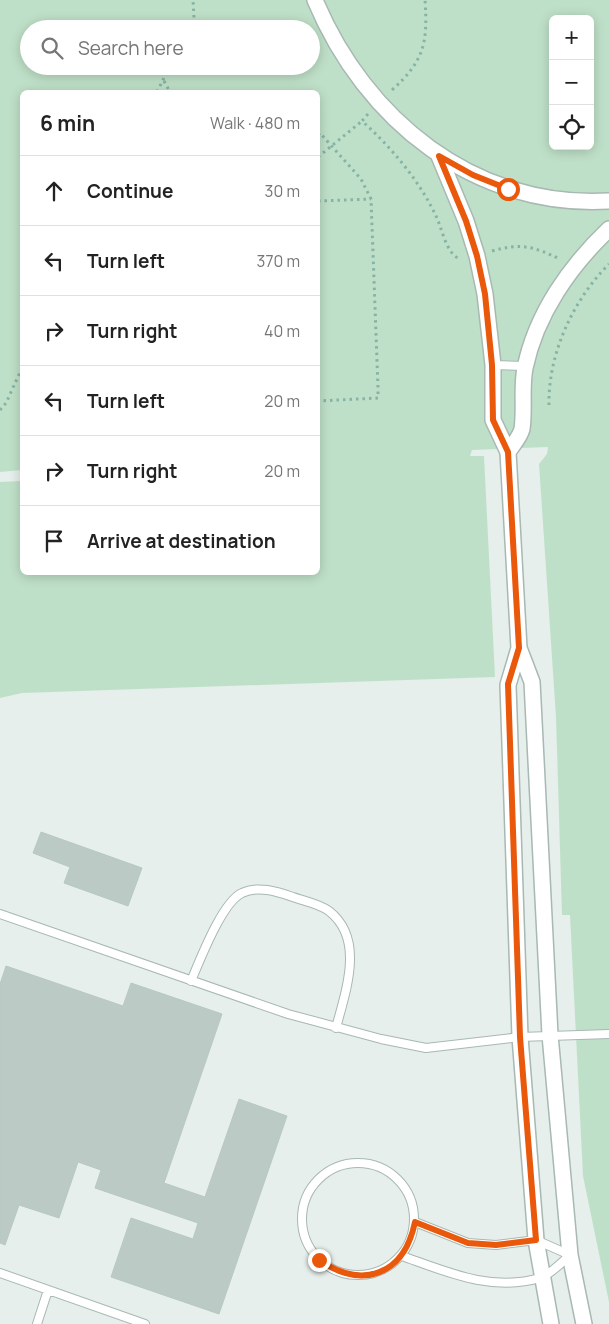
<!DOCTYPE html>
<meta charset="utf-8">
<style>
body{margin:0;font-family:Manrope,sans-serif;background:#f2f2f2;color:#222}
.controls{position:absolute;right:15px;top:15px;display:grid;overflow:hidden;border-radius:8px;box-shadow:0 2px 12px #0003}
.controls button{width:45px;height:45px;display:grid;place-items:center;padding:0;border:0;border-bottom:1px solid #e0e0e0;background:#fff;color:#222;font:25px sans-serif}
.stop{position:absolute;width:15px;height:15px;margin:-11px;border:4px solid #ea580c;border-radius:50%;background:#fff}
.stop.end{background:#ea580c;border-color:#fff;box-shadow:0 1px 5px #0008}
.list{margin:0;padding:0;list-style:none}
h2{display:flex;justify-content:space-between;align-items:center;height:65px;margin:0;padding:0 20px;font-size:21px}
h2 small{font-size:16px;font-weight:400;color:#767676}
.list li{display:grid;grid-template-columns:32px 1fr auto;gap:15px;align-items:center;box-sizing:border-box;height:70px;padding:0 20px;border-top:1px solid #e0e0e0}
.list b{display:block;font-size:19px;white-space:nowrap}
.list em{font-size:16px;font-style:normal;color:#767676}
.icon{flex:none;width:28px;height:28px;fill:none;stroke:currentColor;stroke-width:2;stroke-linecap:round;stroke-linejoin:round}
.map{position:relative;flex:none;width:609px;height:1324px;overflow:hidden}
.search{position:absolute;background:#fff;box-shadow:0 2px 12px #0003;left:20px;top:20px;width:300px;height:55px;display:flex;align-items:center;gap:12px;box-sizing:border-box;padding:0 18px;border-radius:28px;color:#767676;font-size:19px}
.panel{position:absolute;background:#fff;box-shadow:0 2px 12px #0003;left:20px;top:90px;width:300px;height:485px;border-radius:8px}
.map>svg:first-child{display:block}
.green{fill:#bfe0c8;fill-rule:evenodd}
.building{fill:#bbcac4;stroke:#b8c9c2}
.lines{fill:none;stroke-linecap:round;stroke-linejoin:round}
.lane-casing{stroke:#a8b8b2;stroke-width:10}
.street-casing{stroke:#a8b8b2;stroke-width:18}
.path{stroke:#86b3a5;stroke-width:3;stroke-dasharray:2.5 4;stroke-linecap:butt}
.lane{stroke:#fff;stroke-width:8}
.street{stroke:#fff;stroke-width:15}
.route{stroke:#ea580c;stroke-width:6}
</style>
<div class="map">
<svg width="609" height="1324" viewBox="0 0 609 1324">
<rect width="100%" height="100%" fill="#e6efeb"/>
<path class="green" d="M0,0H609V1302L583,1176L570,915H562L556,717L539,464L547,454L548,447L472,450L470,456H484L495,677L22,693L0,698V482L22,481V572H318V92H22V470L0,472ZM553,19H590V146H553ZM29,29H311V66H29Z"/>
<path class="building" d="M41,832L142,868L128,906L64,883L70,867L33,853Z
M6,966L123,1006L131,983L222,1014L164,1183L205,1197L239,1099L287,1116L219,1314L111,1277L131,1218L193,1239L198,1223L95,1188L101,1170L78,1162L59,1218L19,1205L5,1245L0,1243V984Z"/>
<g class="lines">
<defs>
<path id="lane" d="M493,365L525,366
M0,914L288,1014L381,1039L426,1048L520,1037L609,1034
M191,981C200,960 222,902 242,893C258,885 278,892 293,897C304,901 320,904 329,911C365,939 346,990 336,1028
M302 1219a56 56 0 1 1 112 0a56 56 0 1 1-112 0Z
M402,1256C447,1272 491,1292 540,1278C550,1275 562,1262 570,1255L536,1240L496,1245L468,1243L415,1222
M0,1273L145,1324
M37,1324L48,1290"/>
<path id="street" d="M315,0C365,120 475,209 609,201
M439,156L466,221L477,256L485,294L493,365V420L508,452L519,648L532,682L550,1035L570,1255L584,1324
M508,452C512,446 520,437 522,429C525,409 521,388 525,368C536,314 570,266 609,229
M519,648L508,685L520,1037L536,1240L551,1324"/>
</defs>
<use href="#lane" class="lane-casing"/>
<use href="#street" class="street-casing"/>
<path class="path" d="M188,29L194,18L193,0
M164,81L170,92
M392,90C424,61 428,43 425,0
M157,92L170,66
M368,114L362,121C391,147 419,180 436,216C442,228 446,254 460,259
M318,135L320,133L361,179L371,199L378,388V398L318,401
M318,157L362,121
M318,201L371,199
M492,251C521,243 532,246 560,259
M549,405C548,354 573,300 609,264
M0,410L6,403L22,368"/>
<use href="#lane" class="lane"/>
<use href="#street" class="street"/>
</g>
<g class="lines">
<path class="route" d="M319,1260C363,1290 404,1275 415,1222L468,1243L496,1245L536,1240L520,1037L508,684L519,648L508,452L493,420L492,365L485,294L477,256L466,221L439,156L473,175L508,189"/>
</g>
</svg>
<div class="controls">
<button>+</button>
<button>−</button>
<button><svg class="icon" aria-label="locate" viewBox="0 0 24 24"><circle cx="12" cy="12" r="6"/><path d="M12 2v4M12 18v4M2 12h4M18 12h4"/></svg></button>
</div>
<div class="stop" style="left:508px;top:189px"></div>
<div class="stop end" style="left:319px;top:1260px"></div>
<div class="search"><svg class="icon" aria-label="search" viewBox="0 0 24 24"><circle cx="10" cy="10" r="6"/><path d="M15 15l6 6"/></svg>Search here</div>
<section class="panel">
<h2>6 min<small>Walk · 480 m</small></h2>
<ul class="list">
<li><svg class="icon" aria-label="ahead" viewBox="0 0 24 24"><path d="M12 20V5M6 11l6-6 6 6"/></svg><div><b>Continue</b></div><em>30 m</em></li>
<li><svg class="icon" aria-label="left" viewBox="0 0 24 24"><path d="M17 20v-9H6M10 6l-5 5 5 5"/></svg><div><b>Turn left</b></div><em>370 m</em></li>
<li><svg class="icon" aria-label="right" viewBox="0 0 24 24"><path d="M7 20v-9h11M14 6l5 5-5 5"/></svg><div><b>Turn right</b></div><em>40 m</em></li>
<li><svg class="icon" aria-label="left" viewBox="0 0 24 24"><path d="M17 20v-9H6M10 6l-5 5 5 5"/></svg><div><b>Turn left</b></div><em>20 m</em></li>
<li><svg class="icon" aria-label="right" viewBox="0 0 24 24"><path d="M7 20v-9h11M14 6l5 5-5 5"/></svg><div><b>Turn right</b></div><em>20 m</em></li>
<li><svg class="icon" aria-label="arrive" viewBox="0 0 24 24"><path d="M6 21V4h12l-3 4 3 4H6"/></svg><div><b>Arrive at destination</b></div></li>
</ul>
</section>
</div>
